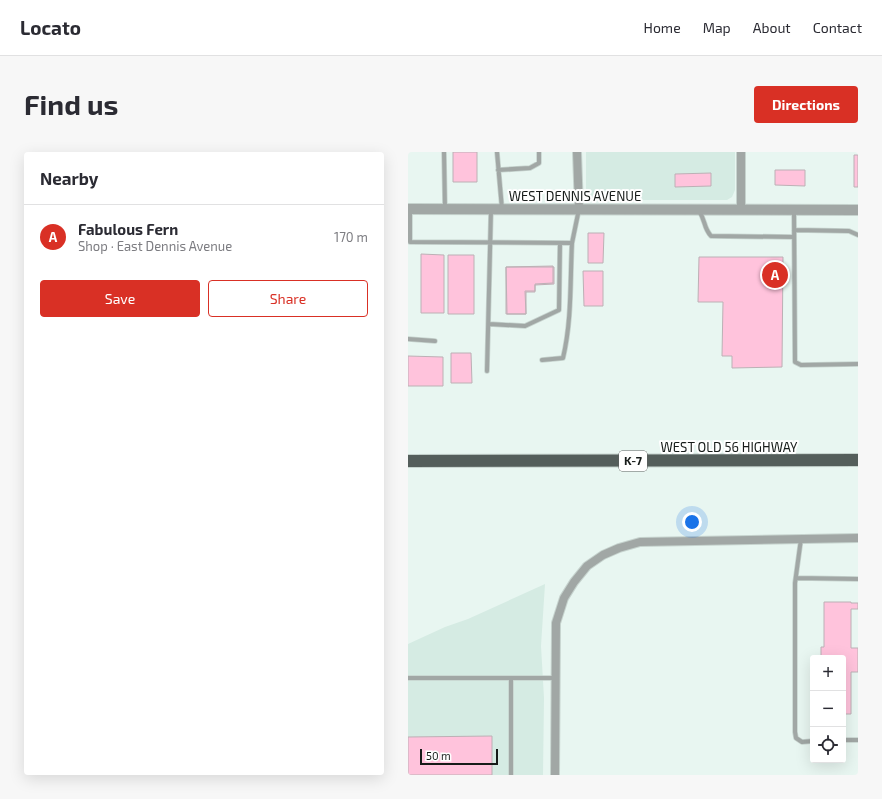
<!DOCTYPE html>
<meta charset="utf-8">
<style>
body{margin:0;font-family:"Exo 2",sans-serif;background:#f7f7f7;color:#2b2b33}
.controls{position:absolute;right:12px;bottom:12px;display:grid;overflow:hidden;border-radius:4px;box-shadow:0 4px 16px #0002}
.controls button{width:36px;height:36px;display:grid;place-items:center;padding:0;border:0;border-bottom:1px solid #e1e1e2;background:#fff;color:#2b2b33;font:20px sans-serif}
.scale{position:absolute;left:12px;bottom:10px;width:78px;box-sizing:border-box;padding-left:4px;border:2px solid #161b19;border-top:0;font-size:11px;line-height:14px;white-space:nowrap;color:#161b19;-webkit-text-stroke:3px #fff;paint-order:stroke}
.you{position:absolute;left:284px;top:370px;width:14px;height:14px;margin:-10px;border:3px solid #fff;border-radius:50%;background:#1a73e8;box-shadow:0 0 0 6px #1a73e833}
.badge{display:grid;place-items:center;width:26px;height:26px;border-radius:50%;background:#d93025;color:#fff;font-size:13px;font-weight:700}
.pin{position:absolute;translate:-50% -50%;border:2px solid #fff;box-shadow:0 1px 4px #0006}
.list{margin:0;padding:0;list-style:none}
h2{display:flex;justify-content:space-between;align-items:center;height:52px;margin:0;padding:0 16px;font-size:17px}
h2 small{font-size:13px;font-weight:400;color:#7c7c81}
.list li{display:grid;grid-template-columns:26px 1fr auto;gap:12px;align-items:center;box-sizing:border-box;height:64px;padding:0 16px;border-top:1px solid #e1e1e2}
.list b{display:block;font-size:15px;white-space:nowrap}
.list p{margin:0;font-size:13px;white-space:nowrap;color:#7c7c81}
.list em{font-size:13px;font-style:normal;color:#7c7c81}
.actions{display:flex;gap:8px;padding:12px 16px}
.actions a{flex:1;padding:9px 0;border:1px solid #d93025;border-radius:4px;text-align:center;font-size:14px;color:#d93025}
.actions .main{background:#d93025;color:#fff}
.icon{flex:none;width:22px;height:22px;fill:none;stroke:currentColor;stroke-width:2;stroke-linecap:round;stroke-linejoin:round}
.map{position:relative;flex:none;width:450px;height:623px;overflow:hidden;border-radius:4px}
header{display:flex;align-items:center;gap:24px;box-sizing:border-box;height:56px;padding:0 20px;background:#fff;border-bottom:1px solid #e1e1e2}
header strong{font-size:19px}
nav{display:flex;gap:22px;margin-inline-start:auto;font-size:14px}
.intro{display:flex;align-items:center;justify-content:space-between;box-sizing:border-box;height:96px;padding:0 24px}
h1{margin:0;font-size:28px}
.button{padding:10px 18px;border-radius:4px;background:#d93025;color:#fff;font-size:14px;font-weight:700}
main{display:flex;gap:24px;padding:0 24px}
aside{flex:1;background:#fff;border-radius:4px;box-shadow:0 4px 16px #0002}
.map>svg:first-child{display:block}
.built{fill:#d5ebe3}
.building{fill:#ffc3dc;stroke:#bcb0b5}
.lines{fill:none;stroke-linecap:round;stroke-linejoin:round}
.service-casing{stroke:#c6d3ce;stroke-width:5.5}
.minor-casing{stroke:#c6d3ce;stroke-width:10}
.tertiary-casing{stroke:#c6d3ce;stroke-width:12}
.trunk-casing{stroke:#c6d3ce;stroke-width:14}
.service{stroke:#a1a7a5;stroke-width:4}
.minor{stroke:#a1a7a5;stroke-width:8}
.tertiary{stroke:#a1a7a5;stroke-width:10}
.trunk{stroke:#545e5b;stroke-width:12}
.labels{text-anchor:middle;stroke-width:4;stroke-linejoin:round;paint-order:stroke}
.shield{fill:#fff;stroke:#5c5f5e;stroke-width:1}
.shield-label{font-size:12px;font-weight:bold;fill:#161b19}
.street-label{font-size:13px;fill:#161b19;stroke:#fff}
</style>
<header>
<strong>Locato</strong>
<nav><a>Home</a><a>Map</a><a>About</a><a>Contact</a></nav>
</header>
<div class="intro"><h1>Find us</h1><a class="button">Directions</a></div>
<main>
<aside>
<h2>Nearby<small></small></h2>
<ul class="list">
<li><span class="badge">A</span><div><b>Fabulous Fern</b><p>Shop · East Dennis Avenue</p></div><em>170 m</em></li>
</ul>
<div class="actions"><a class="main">Save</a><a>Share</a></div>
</aside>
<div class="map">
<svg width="450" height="623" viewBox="0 0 450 623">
<rect width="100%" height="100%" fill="#e8f6f1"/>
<path class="built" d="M178,0H327V38L324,45L319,48H187L183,45L178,37Z
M137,432L133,494L136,546L135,623H0V492L37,475L60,467Z"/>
<path class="building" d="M45,0H69V30H45Z
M446,3H450V35H446Z
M367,18H397V34L367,33Z
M303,21V34L267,35V22Z
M180,81H196L195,111H180Z
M13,102L36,103V161H13Z
M40,103H66V162H40Z
M291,105H375L374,215L324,216V204H314L315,150H290Z
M145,114V131L127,132V139H117L118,162H98V115Z
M98,115H146V132L127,133V140H118V162H99Z
M175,119H195V154H176Z
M43,201H63L64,231H43Z
M0,204L35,205V234H0Z
M416,450H443V451H450V457H443V496H450V520H443V562H435V506H413V495H416Z
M84,584V623H0V585Z"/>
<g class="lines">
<defs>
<path id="service" d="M36,0L37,57
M89,0L94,57
M90,18L122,16L131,11V0
M2,57V90L164,91L171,57
M386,58L387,210L393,213L450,212
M291,59C298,69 295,75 303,84L386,85
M386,78L441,79L450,83
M81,172L117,174L151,158L152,91
M0,187L27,189
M134,208L155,206C164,168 162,129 164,91
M79,219L83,58
M393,387L387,431V580L388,586L394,590L405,589
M388,426L450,427
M0,526H147
M435,588H450
M103,623V526"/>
<path id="minor" d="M169,0L171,57
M333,57V0
M147,623L148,471L156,446L166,430L179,414L195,403L211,396L232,390L450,386"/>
<path id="tertiary" d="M0,57L450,58"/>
<path id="trunk" d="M0,309L450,308"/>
</defs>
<use href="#service" class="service-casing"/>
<use href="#minor" class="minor-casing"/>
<use href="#tertiary" class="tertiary-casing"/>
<use href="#trunk" class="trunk-casing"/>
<use href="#service" class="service"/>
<use href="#minor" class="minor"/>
<use href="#tertiary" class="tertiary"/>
<use href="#trunk" class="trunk"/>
</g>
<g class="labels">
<rect class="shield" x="211" y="299" width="28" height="20" rx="3"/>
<g class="shield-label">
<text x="225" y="313">K-7</text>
</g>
<g class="street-label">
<text x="167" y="49">WEST DENNIS AVENUE</text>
<text x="321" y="300">WEST OLD 56 HIGHWAY</text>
</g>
</g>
</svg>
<div class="controls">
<button>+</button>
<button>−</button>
<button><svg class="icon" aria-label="locate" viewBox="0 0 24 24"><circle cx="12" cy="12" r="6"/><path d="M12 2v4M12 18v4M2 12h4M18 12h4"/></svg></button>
</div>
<div class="scale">50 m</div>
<div class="you"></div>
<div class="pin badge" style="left:367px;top:123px">A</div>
</div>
</main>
